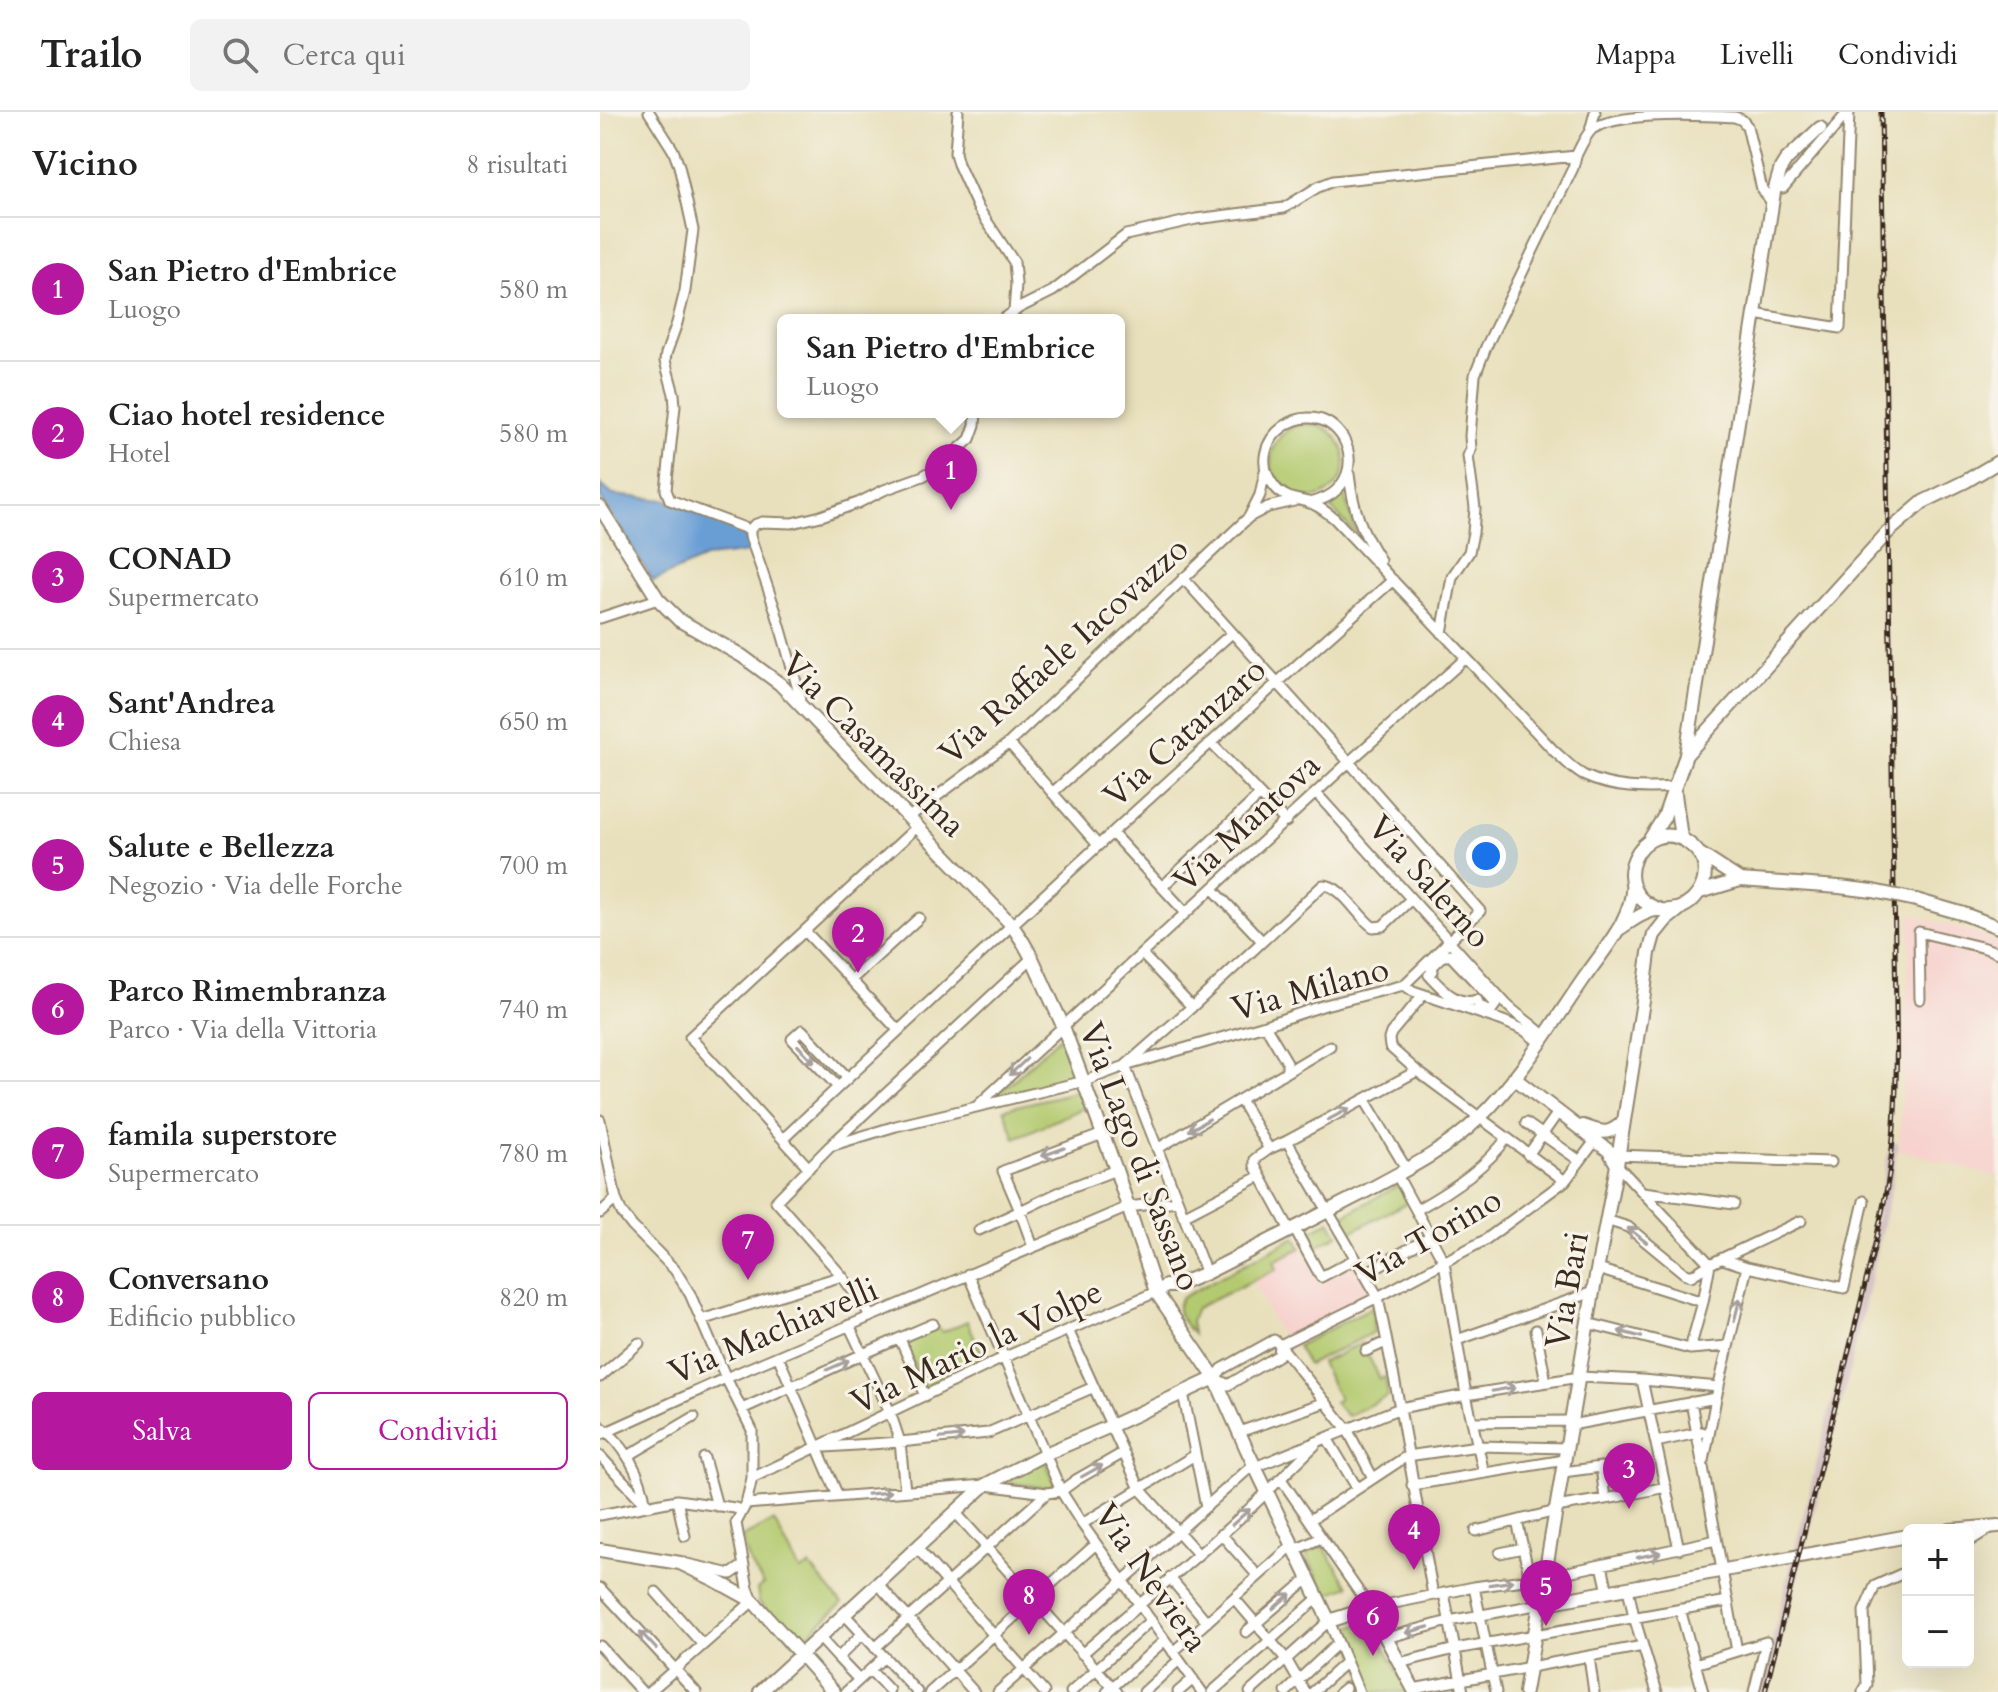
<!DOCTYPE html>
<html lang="it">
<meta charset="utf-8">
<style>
body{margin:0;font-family:Cardo,serif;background:#f2f2f2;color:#222}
.controls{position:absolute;right:24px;bottom:24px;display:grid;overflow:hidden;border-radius:12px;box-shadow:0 8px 32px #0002}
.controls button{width:72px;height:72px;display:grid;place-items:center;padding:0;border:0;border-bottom:2px solid #e0e0e0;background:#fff;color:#222;font:40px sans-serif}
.you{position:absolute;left:886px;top:744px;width:28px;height:28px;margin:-20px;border:6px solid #fff;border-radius:50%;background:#1a73e8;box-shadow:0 0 0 12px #1a73e833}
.badge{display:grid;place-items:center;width:52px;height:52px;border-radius:50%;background:#b5179e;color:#fff;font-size:26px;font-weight:700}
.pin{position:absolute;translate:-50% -66px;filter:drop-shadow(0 2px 4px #0008)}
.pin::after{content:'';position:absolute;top:42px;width:28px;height:24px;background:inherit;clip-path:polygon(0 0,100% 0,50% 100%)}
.popup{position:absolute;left:177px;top:202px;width:348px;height:104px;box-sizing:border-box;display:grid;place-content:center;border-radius:12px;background:#fff;filter:drop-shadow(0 2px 6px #0005);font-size:26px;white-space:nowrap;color:#767676}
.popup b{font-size:30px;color:#222}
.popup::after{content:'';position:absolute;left:50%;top:100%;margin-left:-16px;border:16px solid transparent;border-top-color:#fff}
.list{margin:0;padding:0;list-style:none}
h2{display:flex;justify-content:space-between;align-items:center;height:104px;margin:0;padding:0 32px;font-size:34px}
h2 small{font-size:26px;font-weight:400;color:#767676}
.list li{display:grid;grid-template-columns:52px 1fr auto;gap:24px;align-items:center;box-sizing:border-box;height:144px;padding:0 32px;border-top:2px solid #e0e0e0}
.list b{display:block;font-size:30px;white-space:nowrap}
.list p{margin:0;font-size:26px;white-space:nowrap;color:#767676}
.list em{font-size:26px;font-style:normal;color:#767676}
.actions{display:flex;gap:16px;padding:24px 32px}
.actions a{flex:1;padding:18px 0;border:2px solid #b5179e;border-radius:12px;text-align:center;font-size:28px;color:#b5179e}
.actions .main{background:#b5179e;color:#fff}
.icon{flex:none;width:44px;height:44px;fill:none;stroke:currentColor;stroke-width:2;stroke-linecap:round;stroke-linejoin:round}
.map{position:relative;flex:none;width:1398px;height:1580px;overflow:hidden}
header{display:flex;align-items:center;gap:48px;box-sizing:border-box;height:112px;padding:0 40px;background:#fff;border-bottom:2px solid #e0e0e0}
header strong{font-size:38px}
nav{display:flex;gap:44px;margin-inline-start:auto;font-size:28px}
.search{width:560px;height:72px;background:#f2f2f2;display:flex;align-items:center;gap:20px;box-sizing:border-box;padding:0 28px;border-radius:12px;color:#767676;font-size:30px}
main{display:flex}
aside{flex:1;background:#fff}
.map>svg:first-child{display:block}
.built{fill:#f7d0cc}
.industrial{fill:#d2bec3}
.green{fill:#b4ca6f;stroke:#787a46;stroke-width:2}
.water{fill:#699ed5;stroke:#52647a;stroke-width:2}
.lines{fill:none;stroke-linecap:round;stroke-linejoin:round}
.street-casing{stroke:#92856d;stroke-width:13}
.secondary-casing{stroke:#92856d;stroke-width:16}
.street{stroke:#fff;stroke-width:9}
.secondary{stroke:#fff;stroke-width:12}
.rail-casing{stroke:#3b2a1e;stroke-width:5}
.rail{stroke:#f7f3e8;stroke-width:2;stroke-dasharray:6;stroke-linecap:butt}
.secondary-bridge-casing{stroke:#92856d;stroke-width:16;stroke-linecap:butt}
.secondary-bridge{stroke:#fff;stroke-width:12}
.oneway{stroke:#a79f9a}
.labels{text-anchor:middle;stroke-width:6;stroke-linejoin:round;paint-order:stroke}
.street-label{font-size:34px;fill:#3b2a1e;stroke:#f7f3e8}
</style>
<header>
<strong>Trailo</strong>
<div class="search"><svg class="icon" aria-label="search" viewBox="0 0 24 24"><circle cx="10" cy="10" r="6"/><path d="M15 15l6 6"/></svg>Cerca qui</div>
<nav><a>Mappa</a><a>Livelli</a><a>Condividi</a></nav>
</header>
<main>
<aside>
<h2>Vicino<small>8 risultati</small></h2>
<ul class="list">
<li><span class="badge">1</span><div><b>San Pietro d'Embrice</b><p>Luogo</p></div><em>580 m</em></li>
<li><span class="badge">2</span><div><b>Ciao hotel residence</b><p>Hotel</p></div><em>580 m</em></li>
<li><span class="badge">3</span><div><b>CONAD</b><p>Supermercato</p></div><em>610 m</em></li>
<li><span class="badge">4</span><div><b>Sant'Andrea</b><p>Chiesa</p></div><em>650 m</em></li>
<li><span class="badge">5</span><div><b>Salute e Bellezza</b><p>Negozio · Via delle Forche</p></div><em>700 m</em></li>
<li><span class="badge">6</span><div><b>Parco Rimembranza</b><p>Parco · Via della Vittoria</p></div><em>740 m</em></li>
<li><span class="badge">7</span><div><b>famila superstore</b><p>Supermercato</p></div><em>780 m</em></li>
<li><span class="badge">8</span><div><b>Conversano</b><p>Edificio pubblico</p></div><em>820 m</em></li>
</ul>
<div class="actions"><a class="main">Salva</a><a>Condividi</a></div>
</aside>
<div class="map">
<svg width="1398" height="1580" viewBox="0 0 1398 1580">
<rect width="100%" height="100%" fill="#f7f3e8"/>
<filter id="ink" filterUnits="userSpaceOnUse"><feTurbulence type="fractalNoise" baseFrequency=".0125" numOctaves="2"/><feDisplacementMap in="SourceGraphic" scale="16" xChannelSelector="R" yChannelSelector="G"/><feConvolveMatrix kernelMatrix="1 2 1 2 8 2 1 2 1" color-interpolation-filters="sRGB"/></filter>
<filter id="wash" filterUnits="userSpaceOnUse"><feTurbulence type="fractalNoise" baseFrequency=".006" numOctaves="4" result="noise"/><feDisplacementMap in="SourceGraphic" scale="32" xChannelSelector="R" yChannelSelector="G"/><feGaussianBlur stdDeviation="1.8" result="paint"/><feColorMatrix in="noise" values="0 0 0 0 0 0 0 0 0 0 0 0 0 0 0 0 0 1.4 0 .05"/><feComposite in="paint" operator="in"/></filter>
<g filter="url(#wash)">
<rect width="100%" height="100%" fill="#e8e0bc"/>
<path class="built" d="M1311,802L1377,822L1398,830V1065L1299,1038Z
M702,1135L719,1170L755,1152L770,1183L682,1227L653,1169L677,1157L673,1150Z"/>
<path class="industrial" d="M1290,1029L1298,1031L1291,1076L1250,1257L1169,1580H1159L1271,1133Z"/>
<path class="green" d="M671 349a37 37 0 1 1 74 0a37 37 0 1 1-74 0Z
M744,379L753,412L760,427L734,399L726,393Z
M460,924L475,967L395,986Z
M479,979L486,995L415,1026L404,997Z
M799,1073L808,1090L747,1122L739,1106Z
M730,1109L738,1123L712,1137L704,1122Z
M695,1125L701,1136L674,1149L677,1157L596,1196L591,1209L593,1222C584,1211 572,1200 581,1186Z
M772,1195L774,1220L708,1253L697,1234Z
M367,1209L385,1247L324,1276L304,1229L337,1216L343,1220Z
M762,1231L780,1267L785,1265L788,1284L747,1304L734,1290L739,1287L721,1251Z
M445,1348L455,1372L447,1376L412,1371L410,1365Z
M174,1409L200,1459L210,1454L242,1492L196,1533L159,1490L157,1477L164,1472C151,1455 147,1446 142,1425Z
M723,1434L749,1474L726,1483L706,1442Z
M770,1507L808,1580H770L746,1517Z"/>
<path class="water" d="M0,372L13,383L66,388L140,417L144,422L151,440L107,445L53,469L0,385Z"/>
</g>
<g filter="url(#ink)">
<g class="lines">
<defs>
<path id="street" d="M49,0L73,38L79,54L93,118L85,179L77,211L66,242L65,249L74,282L75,294L66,378L70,388L150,418
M358,0L355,41L358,52L378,96L414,150L416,172L414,200
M990,19L995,0
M1183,76L1248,0
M1155,202L1240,216L1249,0
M402,208L419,196L453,179L526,123L596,107L684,96L718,75L733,69L976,44C980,36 985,24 992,17C1019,0 1099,3 1135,5L1142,8L1147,14L1162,77L1173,92
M665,359L660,383L649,405L668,395L694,389
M749,362C753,397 761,419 780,448
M709,391C727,387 740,380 747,362C751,350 749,337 743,326C711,276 638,330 675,375C684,386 695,387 708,390C718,393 726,400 734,406L955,640C965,648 974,659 985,664C1013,677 1045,677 1074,675
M150,418L154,413L162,410L192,411L221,404L258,391L284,378L323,364L340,354L370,327L375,313L376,300
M150,418V424L176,500L200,584L199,593
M583,466L749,650L880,799L804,873
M0,506L58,487
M842,521L852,465L869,440L873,421L875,396L868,344L871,337L870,324L875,263L886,235L973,56L976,44
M409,631L498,733
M611,631L686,710
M452,681L632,521
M716,681L906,892C918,904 933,912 944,924
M309,705L409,631L649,405
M512,721L586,801
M562,775L660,683
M613,777L662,829
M205,819L298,918
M542,842L592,895
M845,842L847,844L849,842L896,892L891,899L879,894L877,888C857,895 841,876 829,863L833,859L831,856Z
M251,868L319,806
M823,883L791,921L789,927L790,935L817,959L965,1069
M1320,887L1319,820L1385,836L1398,841
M685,961L730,934
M238,975L192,927L202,918L248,966
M765,988L807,1058
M641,989L669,1037
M376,995L749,650L866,546
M0,1008L16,1087L22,1101L32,1114L75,1158L90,1182L126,1266L152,1318V1366L146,1392L136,1411L148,1476L153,1489
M926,1011L980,1049
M503,1022L403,1059L420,1099L466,1077L516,1058
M183,1027C384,838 586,650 793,468
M687,1029L778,1185L800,1296L833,1483
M232,1032L432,846
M557,1037L684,961L687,958V950L665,913
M928,1043L959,999
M1015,1043L1231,1050
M1017,1053L1110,1152
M209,1056L90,925L318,714
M797,1063L844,1150L866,1283L884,1361
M1043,1080L1134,1092
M816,1098C847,1081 886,1055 907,1026
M0,1101L16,1087
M583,1104L660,1064
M1006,1108L1028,1115L1084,1161L1091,1164L1110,1152L1201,1109
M694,1116L721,1165L755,1147
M379,1118L420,1099L433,1135
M690,1118L655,1054V1047L669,1037L687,1029L817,959
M1123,1147L1147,1155L1244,1176L1264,1089
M998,1157L1103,1190
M606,1161L525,954L592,895L723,773C742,773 757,804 773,815L783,814L811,787
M368,1162L461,1379L482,1412L602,1580
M764,1162L830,1125
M271,1204L242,1164L176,1089L230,1034L296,1014L485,969L525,954L665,913L725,893L804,873L813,879L903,909L924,918L935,927L944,924
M101,1208L242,1164
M987,1211L1090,1237L1128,1234
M249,1213L290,1300L300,1330L305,1379
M468,1218L540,1377L598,1442
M936,1218L946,1270
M300,1227L325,1284
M674,1228L680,1233L679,1243L628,1273L615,1266L622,1257Z
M857,1228L993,1180
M680,1233L778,1185L885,1128L965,1069L998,1025
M680,1233L747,1317L773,1366
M1090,1237L1103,1190L1110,1152
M766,1239L786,1230
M178,1244L238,1384
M0,1265L39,1231
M1042,1268L1079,1437
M583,1281L606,1395
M1091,1290L1137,1539
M142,1297L263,1242L333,1212
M872,1310L971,1309
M971,1313L1116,1286
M0,1314C25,1332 41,1363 46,1393
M639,1320L726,1290
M0,1323L126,1266L528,1095L577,1089
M727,1326L757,1376
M1056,1330L1102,1320
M226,1335L300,1330L388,1321L494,1275
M0,1344L46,1393
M28,1344L94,1305
M104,1346L117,1394
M1104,1349L1116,1286L1147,1155
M655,1355L800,1296L866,1283L979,1265L1042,1268L1119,1275
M963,1360L1001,1355L1005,1387
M152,1366L403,1246L556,1180
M681,1367L770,1496L874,1475L945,1465L1116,1428
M812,1373L965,1348
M461,1379L476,1368L523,1341
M77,1388L85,1424
M146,1392L385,1373L447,1381L461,1379
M355,1400L517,1580
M0,1403L77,1388L135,1396L142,1399
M710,1408L807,1344L878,1334L967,1336
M917,1409L930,1467
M482,1412L595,1343
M876,1419L952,1400L962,1394L1017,1385L1066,1375
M621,1422L658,1464
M1368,1430L1389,1417
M317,1436L444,1580
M695,1438L721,1426
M900,1441L923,1436
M87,1452L131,1462L144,1453
M1002,1453L1008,1480
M570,1466L607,1510
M278,1472L374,1580
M874,1475L896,1580
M0,1476L96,1580
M1028,1476L1034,1505L1057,1580
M56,1480L103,1533
M844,1481L863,1580
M634,1486L686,1547L705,1580
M1080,1497L1103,1580
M244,1502L317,1580
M646,1520L709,1466
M219,1525L238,1546
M786,1526L849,1509L941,1492
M0,1534L42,1580
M275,1536L447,1381
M573,1540L693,1433
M482,1542C528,1501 576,1463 622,1422C654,1394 684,1363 715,1333
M989,1545L994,1580
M799,1551L855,1537L1128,1489
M1095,1552L1166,1530
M270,1558L289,1578
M259,1568L238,1546L262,1522
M813,1577L1043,1534
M49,1580L153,1489
M246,1580L283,1546
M330,1580L496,1432
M398,1580L654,1352
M471,1580L551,1508
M507,1580L565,1528
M544,1580L579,1548
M578,1580L593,1567
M612,1580L718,1486
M650,1580L729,1509L759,1580
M686,1580L738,1531
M713,1580L746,1550
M740,1580L745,1576
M1154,1580L1166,1530
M1263,1580L1267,1573L1264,1499L1275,1474L1308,1459"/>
<path id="secondary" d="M0,395L58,487L79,508L142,544L180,572L411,812L423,830L432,846L463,914L516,1058L556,1180L615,1266L647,1338L729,1509L770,1496L815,1580
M1086,643L1288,420L1323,390L1366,369L1398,350
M1075,682L1081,726
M1048,730L1064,705L1086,643L1174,80L1181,56L1186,48L1220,16
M1100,742L1140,768
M1100,780L1140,768L1239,775L1273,779
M1316,788L1364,802L1398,815
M1019,817C1029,811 1040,802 1051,799C1057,797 1064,799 1070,798C1094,796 1110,772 1103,749C1100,741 1094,735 1087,730C1041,701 1002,780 1061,798
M914,966L1009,1039L1017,1053
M983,1014C1002,1020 1008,1025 1024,1009
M556,1180L566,1174H575L606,1161C656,1136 707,1110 757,1084C800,1061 844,1040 879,1006C919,968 953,911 985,865C1003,839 1036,802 1032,770
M1350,1418L1398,1414
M0,1438L80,1451L113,1467L153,1489L234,1580
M941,1492L1308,1424
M160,1580L385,1373L445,1342L511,1314L615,1266
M925,1580L993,1180L1017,1053L1043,889L1049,841L1054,823L1066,808L1081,796"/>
</defs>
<use href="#street" class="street-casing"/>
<use href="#secondary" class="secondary-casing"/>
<use href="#street" class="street"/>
<use href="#secondary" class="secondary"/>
<defs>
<path id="rail" d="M1165,1580L1276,1128C1281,1104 1287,1080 1290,1055C1297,1002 1297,948 1296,895L1281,0"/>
</defs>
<use href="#rail" class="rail-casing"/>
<use href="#rail" class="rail"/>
<defs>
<path id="secondary-bridge" d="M1273,779L1316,788"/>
</defs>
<use href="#secondary-bridge" class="secondary-bridge-casing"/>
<use href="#secondary-bridge" class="secondary-bridge"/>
</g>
<defs><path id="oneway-shaft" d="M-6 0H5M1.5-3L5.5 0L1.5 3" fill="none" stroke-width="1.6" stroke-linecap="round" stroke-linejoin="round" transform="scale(2)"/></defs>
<g class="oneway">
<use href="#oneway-shaft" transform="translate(206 942) rotate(46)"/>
<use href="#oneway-shaft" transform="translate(418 955) rotate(137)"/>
<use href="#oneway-shaft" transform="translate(739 1002) rotate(-28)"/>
<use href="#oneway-shaft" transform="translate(599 1013) rotate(150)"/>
<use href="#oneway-shaft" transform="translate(453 1040) rotate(160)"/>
<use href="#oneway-shaft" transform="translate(1037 1123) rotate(-142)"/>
<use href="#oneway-shaft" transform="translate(1137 1198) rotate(-76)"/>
<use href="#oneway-shaft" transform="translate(1030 1222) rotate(-165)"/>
<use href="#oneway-shaft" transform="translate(238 1253) rotate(-24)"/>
<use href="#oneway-shaft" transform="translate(904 1277) rotate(-10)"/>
<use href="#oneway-shaft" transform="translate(352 1325) rotate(-6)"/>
<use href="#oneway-shaft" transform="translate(492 1359) rotate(-29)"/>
<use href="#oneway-shaft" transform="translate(279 1381) rotate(-5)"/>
<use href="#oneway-shaft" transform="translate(641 1405) rotate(-42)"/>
<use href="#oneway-shaft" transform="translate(1049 1443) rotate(-12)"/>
<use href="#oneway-shaft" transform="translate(901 1471) rotate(-8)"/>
<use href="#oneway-shaft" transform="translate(682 1489) rotate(-41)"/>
<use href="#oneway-shaft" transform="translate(817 1518) rotate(165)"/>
<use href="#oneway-shaft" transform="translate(48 1528) rotate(-133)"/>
</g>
</g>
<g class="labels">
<g class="street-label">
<text transform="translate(463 538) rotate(-42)" y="12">Via Raffaele Iacovazzo</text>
<text transform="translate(584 620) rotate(-42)" y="12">Via Catanzaro</text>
<text transform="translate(274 632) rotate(45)" y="12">Via Casamassima</text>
<text transform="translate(646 710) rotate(-43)" y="12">Via Mantova</text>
<text transform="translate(830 769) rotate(48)" y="12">Via Salerno</text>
<text transform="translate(710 876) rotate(-15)" y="12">Via Milano</text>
<text transform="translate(541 1044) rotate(69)" y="12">Via Lago di Sassano</text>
<text transform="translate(828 1124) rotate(-30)" y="12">Via Torino</text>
<text transform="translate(966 1178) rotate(-80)" y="12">Via Bari</text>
<text transform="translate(173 1218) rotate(-23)" y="12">Via Machiavelli</text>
<text transform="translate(376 1234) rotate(-25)" y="12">Via Mario la Volpe</text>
<text transform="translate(552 1465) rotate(55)" y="12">Via Neviera</text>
</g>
</g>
</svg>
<div class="controls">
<button>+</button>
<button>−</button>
</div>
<div class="you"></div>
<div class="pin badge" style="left:351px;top:398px">1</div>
<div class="popup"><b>San Pietro d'Embrice</b>Luogo</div>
<div class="pin badge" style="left:258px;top:861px">2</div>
<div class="pin badge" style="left:1029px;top:1397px">3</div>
<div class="pin badge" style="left:814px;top:1458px">4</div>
<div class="pin badge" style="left:946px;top:1514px">5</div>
<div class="pin badge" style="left:773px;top:1544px">6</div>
<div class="pin badge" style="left:148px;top:1168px">7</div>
<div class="pin badge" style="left:429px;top:1523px">8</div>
</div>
</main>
